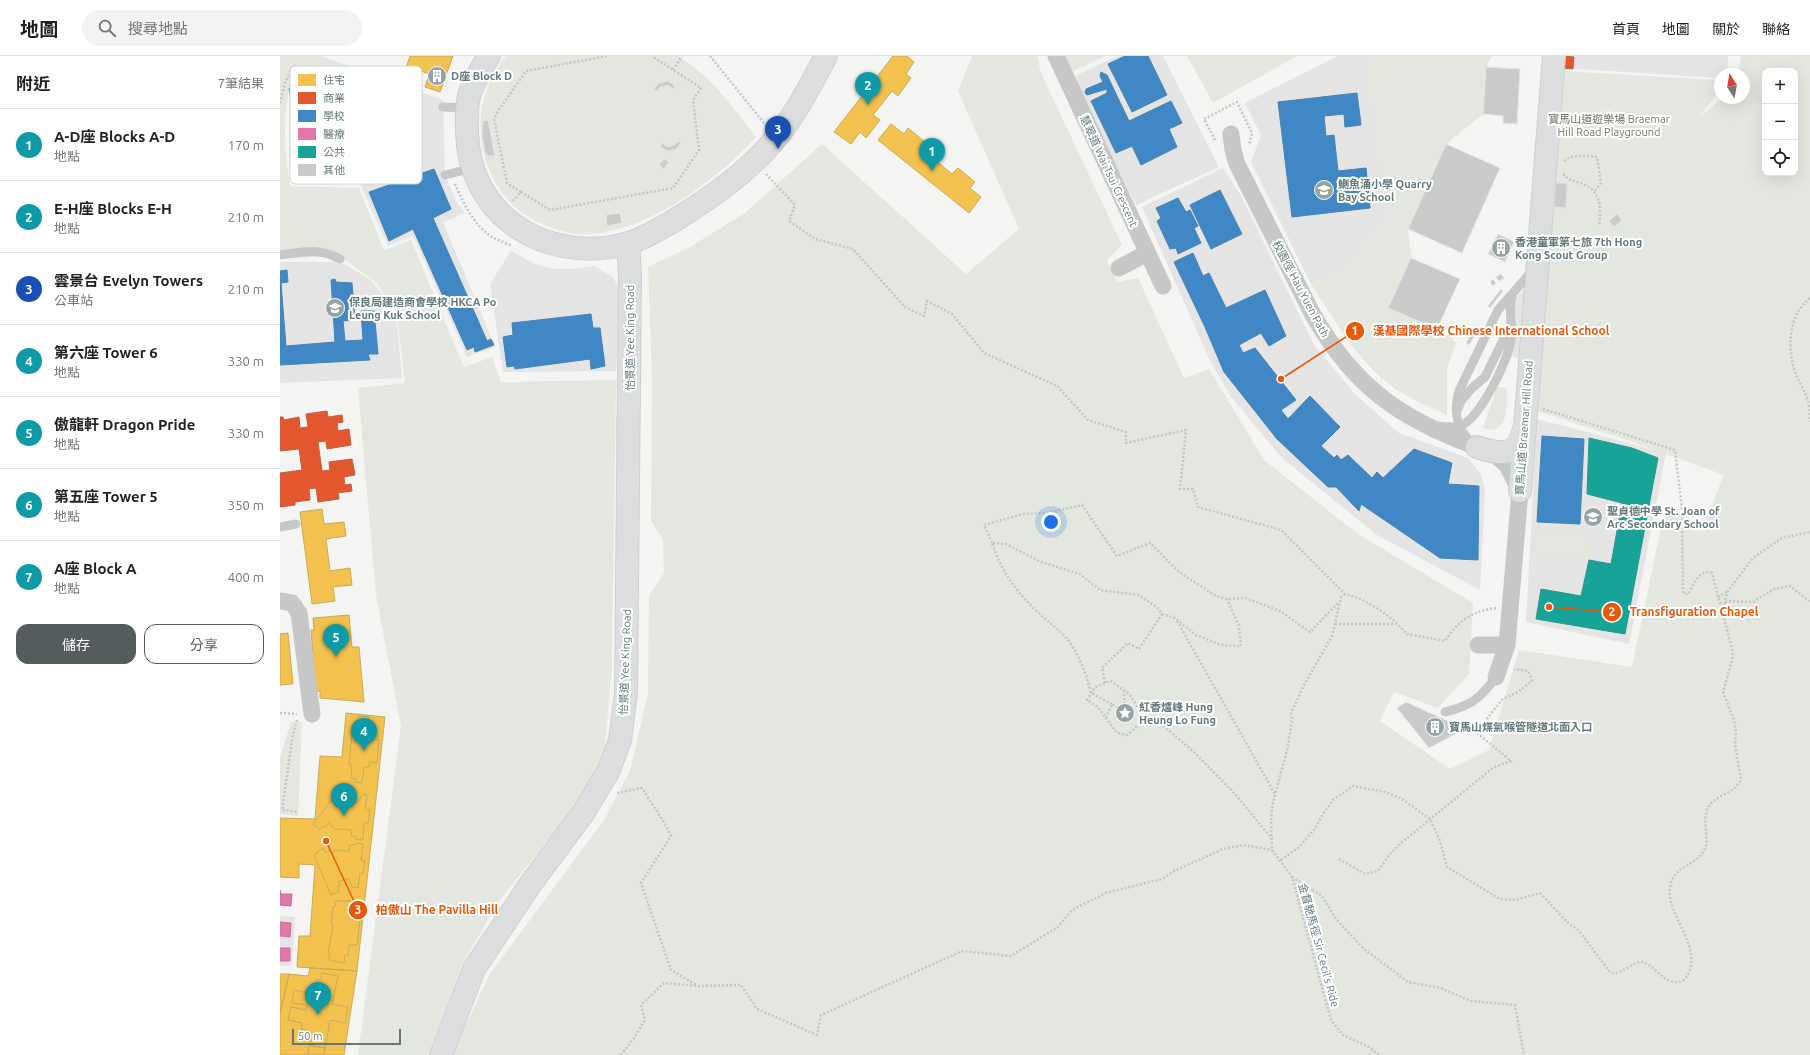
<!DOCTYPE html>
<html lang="zh-TW">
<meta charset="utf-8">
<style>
body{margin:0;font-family:Ubuntu,"Noto Sans TC",sans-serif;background:#f2f2f2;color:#202124}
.controls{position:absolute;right:12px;top:12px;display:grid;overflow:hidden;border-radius:8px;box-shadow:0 4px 16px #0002}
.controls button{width:36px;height:36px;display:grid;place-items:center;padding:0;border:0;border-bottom:1px solid #e0e0e0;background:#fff;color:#202124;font:20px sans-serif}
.compass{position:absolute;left:1434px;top:12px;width:36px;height:36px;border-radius:50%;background:#fff;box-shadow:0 4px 16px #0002;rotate:349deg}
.scale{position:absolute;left:12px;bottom:10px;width:109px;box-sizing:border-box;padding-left:4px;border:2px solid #63787a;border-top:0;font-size:11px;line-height:14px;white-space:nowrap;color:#63787a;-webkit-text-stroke:3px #fff;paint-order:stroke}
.you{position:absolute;left:771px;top:466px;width:14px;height:14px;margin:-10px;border:3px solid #fff;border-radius:50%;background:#1a73e8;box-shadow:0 0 0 6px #1a73e833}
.badge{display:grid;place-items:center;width:26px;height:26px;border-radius:50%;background:#555c5e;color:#fff;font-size:13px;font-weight:700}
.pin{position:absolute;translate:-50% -33px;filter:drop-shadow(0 1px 2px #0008)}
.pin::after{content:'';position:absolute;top:21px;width:14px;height:12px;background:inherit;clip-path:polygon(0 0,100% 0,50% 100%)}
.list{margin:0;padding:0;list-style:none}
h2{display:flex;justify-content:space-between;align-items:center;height:52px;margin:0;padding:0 16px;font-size:17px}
h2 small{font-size:13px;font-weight:400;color:#757577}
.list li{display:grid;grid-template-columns:26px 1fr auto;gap:12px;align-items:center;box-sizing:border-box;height:72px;padding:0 16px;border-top:1px solid #e0e0e0}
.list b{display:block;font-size:15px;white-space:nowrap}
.list p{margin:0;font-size:13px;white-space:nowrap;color:#757577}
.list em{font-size:13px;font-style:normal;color:#757577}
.actions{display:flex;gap:8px;padding:12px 16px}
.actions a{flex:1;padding:9px 0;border:1px solid #555c5e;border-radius:12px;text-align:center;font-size:14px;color:#555c5e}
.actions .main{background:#555c5e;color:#fff}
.icon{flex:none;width:22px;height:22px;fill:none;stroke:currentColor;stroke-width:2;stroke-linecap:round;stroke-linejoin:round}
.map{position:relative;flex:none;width:1530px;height:999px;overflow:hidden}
header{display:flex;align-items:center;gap:24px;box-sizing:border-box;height:56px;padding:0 20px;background:#fff;border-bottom:1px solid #e0e0e0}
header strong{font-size:19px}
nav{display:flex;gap:22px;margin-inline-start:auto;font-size:14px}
.search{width:280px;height:36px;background:#f2f2f2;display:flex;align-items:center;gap:10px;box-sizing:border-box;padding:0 14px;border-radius:22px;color:#757577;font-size:15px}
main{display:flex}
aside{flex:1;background:#fff}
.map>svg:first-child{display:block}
.built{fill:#e3e4e3}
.green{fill:#e4e6e0;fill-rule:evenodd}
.homes{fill:#f2c14e;stroke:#c7ab5b}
.shops{fill:#e4572e;stroke:#bd6145}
.schools{fill:#3f88c5;stroke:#4a83ae}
.health{fill:#e377a8;stroke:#bd779a}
.public{fill:#17a398;stroke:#2e968f}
.building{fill:#c9cbcb;stroke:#e4e4e2}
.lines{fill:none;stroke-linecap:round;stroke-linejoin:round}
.secondary-casing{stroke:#ced0d0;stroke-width:24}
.path{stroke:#c4c6c6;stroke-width:2.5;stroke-dasharray:2 2;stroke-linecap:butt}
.lane{stroke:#c6c8c8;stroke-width:9}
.street{stroke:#c6c8c8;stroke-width:17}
.secondary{stroke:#dcddde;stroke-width:22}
.labels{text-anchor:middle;stroke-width:4;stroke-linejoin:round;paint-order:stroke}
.poi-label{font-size:11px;font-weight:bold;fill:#63787a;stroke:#fff;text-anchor:start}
.park-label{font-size:11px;fill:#6f7865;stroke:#fff}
.street-label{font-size:11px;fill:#63787a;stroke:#fff}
.key{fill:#fff;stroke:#d0d6d7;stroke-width:1}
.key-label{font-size:11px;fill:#63787a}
.leader{fill:none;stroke:#e8590c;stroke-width:1.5}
.callout-dot{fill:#e8590c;stroke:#fff;stroke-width:1.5}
.mark-label{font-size:12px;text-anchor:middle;font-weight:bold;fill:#fff}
.callout-label{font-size:12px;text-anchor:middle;font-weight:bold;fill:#e8590c;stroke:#fff;stroke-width:4;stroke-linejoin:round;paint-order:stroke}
</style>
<header>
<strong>地圖</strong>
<div class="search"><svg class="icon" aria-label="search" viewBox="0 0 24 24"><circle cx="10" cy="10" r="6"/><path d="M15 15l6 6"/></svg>搜尋地點</div>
<nav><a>首頁</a><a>地圖</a><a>關於</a><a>聯絡</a></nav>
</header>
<main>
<aside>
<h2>附近<small>7筆結果</small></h2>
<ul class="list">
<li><span class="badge" style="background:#0f9aa8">1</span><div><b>A-D座 Blocks A-D</b><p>地點</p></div><em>170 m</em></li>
<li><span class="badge" style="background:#0f9aa8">2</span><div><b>E-H座 Blocks E-H</b><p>地點</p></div><em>210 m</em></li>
<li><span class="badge" style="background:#1a4fb4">3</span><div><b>雲景台 Evelyn Towers</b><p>公車站</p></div><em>210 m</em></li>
<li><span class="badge" style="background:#0f9aa8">4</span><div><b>第六座 Tower 6</b><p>地點</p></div><em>330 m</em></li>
<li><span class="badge" style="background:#0f9aa8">5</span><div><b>傲龍軒 Dragon Pride</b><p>地點</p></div><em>330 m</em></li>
<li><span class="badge" style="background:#0f9aa8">6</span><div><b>第五座 Tower 5</b><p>地點</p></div><em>350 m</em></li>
<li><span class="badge" style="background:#0f9aa8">7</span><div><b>A座 Block A</b><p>地點</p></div><em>400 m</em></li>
</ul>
<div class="actions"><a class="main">儲存</a><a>分享</a></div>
</aside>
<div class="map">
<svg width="1530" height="999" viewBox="0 0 1530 999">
<rect width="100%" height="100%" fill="#f4f4f3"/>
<path class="built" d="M837,0H883L939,111L856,149L793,21Z
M1058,0H1084L1107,162L1059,214L1031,228L971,106L981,79L965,47Z
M1283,0H1448L1447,18H1440V22L1282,12Z
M47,2L163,44L165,119L177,147L185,157L163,166L215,291L187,301L133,180L108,190L75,117L27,126L22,101H19L17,92L20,91L9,32L23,29L22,22L48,17Z
M943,112L960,138L1034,289L1075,338L1119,377L1188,402L1201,418L1205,436L1200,534L1097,479L1002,402L952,342L931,307L862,151Z
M231,195L255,208L273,213H292L314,210L333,221L341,237L336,315L223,316L210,228Z
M0,206H61L91,224L102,238L117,267L122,322L0,327Z
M1257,363L1386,397L1349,588L1246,566Z
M0,860L15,861L12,910H0Z"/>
<path class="green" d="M0,0H41L47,2L48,17L23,22L24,29L9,32C3,67 4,95 10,130L79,132L104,194L131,184L184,311L212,301L221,326L336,324L332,610L324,699L309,733L220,844L183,906L148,999H78L121,670L96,539L78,332L125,327L117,259L97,227L60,200L0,203Z
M226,0H398C431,20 453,51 476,81C437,124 366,177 307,178C293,179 278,174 265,169C209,148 186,79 210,25C214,16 220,8 226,0Z
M692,0H757L761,17L842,189L827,204L837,226L858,222L904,322L929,313L984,404L1078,478L1193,547L1189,618L1158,652L1114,636L1100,665L1170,713L1209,694L1239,594L1352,611L1386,448L1421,475L1444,419L1344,383L1254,354L1282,15L1440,24V33L1420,61L1442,42H1464V18H1458L1461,0H1530V999H172L209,919L324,764L350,715L368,638L369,540L384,517L383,484L371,464L372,324L368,211L410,191L465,157L542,88L686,218L739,173L678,35ZM1485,15H1515V117H1485Z
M785,0H825L791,16Z
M907,0H1017L933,47Z
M1084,0H1212L1206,11L1203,58L1166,88L1128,173L1131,202L1109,251L1157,273L1176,286L1167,313V359C1150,351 1128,342 1113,331C1077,305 1055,264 1031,228L1059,214L1107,162Z
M1246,230L1239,302L1231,301L1236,242Z
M1217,331L1227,332C1226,343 1229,368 1216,373C1212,375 1207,373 1203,372Z
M1256,473L1310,476L1309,504L1255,501Z
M11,666H22L18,760L0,758V702Z"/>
<path class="homes" d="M130,0H173L160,36L145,31L149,18L141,15L138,26L123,21Z
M613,0H627L634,6L626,18L631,22L618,40L612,35L593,59L600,64L586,82L580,76L571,88L554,76Z
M611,68L624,78L628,72L645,86L641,92L672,118L678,112L695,126L690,132L701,141L689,157L598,84Z
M42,453L44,468L64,466L66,480L46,483L50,515L70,512L72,529L53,531L55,545L32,548L20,456Z
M69,559L72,591H79L84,646L40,642V635L36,636L31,574H34L33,562Z
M8,577L13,628L0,629V578Z
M66,657L105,661L77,915L17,911L19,880H30L35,809L19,808V822L0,821V762L35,763L40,700L62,701Z
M78,660L89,661L87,678L93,679L92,683L99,684L97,707L90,706L89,711H84L82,727L75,726L76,723L71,722L72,709H69L72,676L76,677Z
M64,727L71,732L68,741L74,746H78L83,738L87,739L85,754H90L88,767H84L83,784L75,783V780H71L72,774L56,773L48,767L45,771L43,770L40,773L33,768Z
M75,787L83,788L81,804L85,805L83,818L80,817L78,832L72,831L69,823H66L58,826L60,830L58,831L59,835L51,839L34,799L43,792L45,796L50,795L53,798L54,794L69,795L70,789H75Z
M56,845H71L70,852L73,853L72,863L80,865L77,889H69L68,899H65L64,907L49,904L50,898H48L53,869H51L53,850L55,851Z
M30,912L77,915L64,999H0V957L9,918L28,920Z
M42,917L58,920L52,948L68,951L65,967L50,964L45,992L29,989L31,983L27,982L28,974L21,973L22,967L8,964L11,951L26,954L27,949L12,947L14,934L28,937L29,931L35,932L37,924H41Z
M0,918H9L0,957Z
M29,989L45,992L44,999H24H28Z"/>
<path class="shops" d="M1283,0L1294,1L1293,13L1282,12Z
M47,355L48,361L62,359L63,366L57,367L58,375L69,373L71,389L47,393L46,385L38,386L42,415L50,414L49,406L72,403L75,419L64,421L65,429L71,428L72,435L58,437L59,443L38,446L36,432L29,433L30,444L15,446V449L0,451V417L22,414L19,393L0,395V361H3L4,364L19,361L20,372L28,371L26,358Z"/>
<path class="schools" d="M845,0H868L887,39L852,56L828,8Z
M85,16L87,30L111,25L118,28L132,96L140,95L142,104L125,107L124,100L25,119L22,101H19L17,92H20L9,32L24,29L22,22L34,20L37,35H34L45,94L93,84L83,30L79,31L76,18Z
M821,16L827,19L849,65L891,45L902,67L889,73L897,91L861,109L852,90L836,97L811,45L827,37V33L807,39L805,37L806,33L823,26L820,20Z
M1077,37L1081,69L1065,71L1064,58L1044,60L1046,80L1054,79L1058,115L1086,112L1090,152L1012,161L998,46Z
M154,113L171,153L153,162L207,285L211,283L214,289L195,296L194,291L187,294L133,173L109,185L89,136Z
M940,134L962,178L931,193L910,149Z
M898,142L906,156L910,154L918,170L914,172L921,187L898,198L896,192L890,193L877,165L881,162L876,152Z
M913,197L923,220L929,217L946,252L985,234L1006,280L989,290L981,277L959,289L963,297L975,292L1016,344L1001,354L1008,363L1030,340L1060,371L1041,390L1054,402L1057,399L1061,404L1068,399L1092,422L1097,416L1103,422L1134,393L1172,407L1168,428L1199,430L1198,504L1160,502L1081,448L1079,455L1056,431H1048L997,383L944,316L925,271L894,206Z
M7,214L8,226L1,227L6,290L55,286L51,224L55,223L56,226L72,227L75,264L63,265L65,285L83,284L81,255H94L98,298H88L90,304L0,309V215Z
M311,258L313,272H320L325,310L311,313L310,303L235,313L234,310L227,311L223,281L233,279L232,267Z
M1262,380L1304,383L1300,468L1257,466Z"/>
<path class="health" d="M0,834L1,838H12L11,850L0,849Z
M0,866L11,867L10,881L0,880Z
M0,892H10V905H0Z"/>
<path class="public" d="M1309,382L1352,392L1378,402L1345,578L1256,563L1261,533L1301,540L1309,504L1331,508L1342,447L1307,438Z"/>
<path class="building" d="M1206,11L1240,13L1237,68L1223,67V60L1203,58Z
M388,25L395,30L393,33L388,29L380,31L377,35L374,33L379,27Z
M208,64L215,100H208L205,96L202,80L203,65Z
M398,85L401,87L396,93L387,95L380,90L382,87L387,91L395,89Z
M1166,88L1220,112L1182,197L1128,173Z
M384,103L389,106L384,113L379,109Z
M1276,127H1287L1286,152L1274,151Z
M340,157L342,167L327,170L326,159Z
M1337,158L1342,164L1334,171L1329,165Z
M1218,178L1234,186L1225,206L1208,198Z
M1131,202L1180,223L1157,273L1108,252Z
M1221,218L1224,222L1219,225L1216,221Z
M1213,223L1216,227L1213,230L1210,226Z
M1221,233L1223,235L1210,252L1208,250Z
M1196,270L1200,272L1189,289L1186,287Z
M337,362H340V378H336Z
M1126,646L1174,668L1181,675L1149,692L1117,652Z"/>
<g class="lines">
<defs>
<path id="secondary" d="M209,0C201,13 193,26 189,40C186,52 187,65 187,76C189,156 257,202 332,191C355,188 376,175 395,164C432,141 468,116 496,82C516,58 531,28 546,0
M1197,391C1208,395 1227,400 1236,391C1241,386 1242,379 1244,373
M1240,435L1274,0
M161,999L194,913L249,830L304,756L329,714L340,684L346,637L350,218L348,188"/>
</defs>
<use href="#secondary" class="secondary-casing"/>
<path class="path" d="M430,0L484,67
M393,14L402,0
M0,47L5,27L13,10H16L21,29
M935,84L924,63L957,46L972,77L969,89
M1284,105C1292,98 1307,100 1317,101L1321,127L1314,136
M486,118L515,149L509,165L535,183L573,193L625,251L644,260L647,245L672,258L704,297L777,330L808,364L846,376V387L906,374L900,433H913L918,451L1001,474L1065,538L1081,543L1100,554L1112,563L1127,578L1165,585C1178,565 1192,555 1216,552
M1283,118C1292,127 1295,124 1305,129C1322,137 1321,154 1319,170
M175,128C183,146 194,170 212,181C218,184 225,187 232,190
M241,136L227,127L214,63L218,55L246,15L327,0
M233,145L241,136L270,154L393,132L419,94L413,44L421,32L372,0
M1530,242C1508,260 1507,291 1515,316C1519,326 1525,335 1528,345C1530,352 1530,359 1530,366
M1263,353L1395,394L1402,453L1403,535L1404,538H1408C1414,528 1419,513 1432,517L1438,541L1444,556
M712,487L704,469L743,458L768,457L802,449L837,500L870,487L899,516L936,540L947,543L965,542L1000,555L1030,576L1059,546
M1065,538L1061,541L1052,580L1024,629L1011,657L1012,663L1008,690L992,751L991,767L992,794L1012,821L1051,964L1063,979L1089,991L1099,999
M1438,541L1448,535
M1445,545L1473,546L1494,533L1510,530L1530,546
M897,565L995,738
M1055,568H1116
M825,627L822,612L848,587L859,593L882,558
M832,648L811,637C806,617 800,601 788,584C781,575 769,567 761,559C737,537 722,517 712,487L726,488L761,506L800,518L820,534L859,539L879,553L882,558L895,562L916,579L941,589L961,590L959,570L947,543
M0,657L17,658
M826,662L832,648L845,657L844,635
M866,663L847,679L837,677L818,651L807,644L815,631L831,625L849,638L866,663L880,667L915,697L955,738L992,783
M17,664L13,678L2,754L18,756
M337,737L362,732L385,768L391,780L361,827L391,914L416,929
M1059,803L1085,818L1098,815L1109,799L1121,787L1214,711L1231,705L1196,676L1223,643L1238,636L1252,625L1248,615L1234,613
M1001,804L1018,792L1034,774L1043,758L1053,744L1073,730L1105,736L1122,743L1150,763L1160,785L1167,811L1220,843L1235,844L1260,837L1286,865L1299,875L1330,916C1341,921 1351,905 1363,906C1378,911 1386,933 1404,924C1428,895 1386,861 1390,832C1393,809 1414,811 1424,795C1431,781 1420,764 1429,750C1437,738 1455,738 1461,723L1455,689L1456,676L1454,664L1443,636L1452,604L1453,597L1444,562L1445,545L1448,535L1473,502L1502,482L1530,476
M1012,821L1042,840L1056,863L1084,893L1128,926L1160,932L1191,945L1235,949L1244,999
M341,999L354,982L365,964L361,949L384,927L418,930L461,929L477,953L537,979L541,959L682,895L731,900L778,871L792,854L826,837L882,823L894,815L943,793L963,789L992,794"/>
<path class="lane" d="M163,51L187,52
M165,119L193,112
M0,199C23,196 38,191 60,203
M1178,353L1181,345L1191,333L1205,321L1230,270
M1158,370C1165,371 1173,372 1180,370C1200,363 1229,303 1231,283C1233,267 1227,253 1233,237
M1191,386C1176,371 1173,355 1179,335L1218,254L1253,214
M0,471L16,468
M1165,656C1190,650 1200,643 1216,621"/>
<path class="street" d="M776,0L883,230
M951,78L953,94L957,108L1032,257C1073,330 1120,363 1197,391
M839,212L867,197
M1206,395L1215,399L1227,409L1240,435L1227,589L1216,621
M0,545L12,547L19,557L32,658
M1198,589H1227"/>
<use href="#secondary" class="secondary"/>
</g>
<defs>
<symbol id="building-disc" viewBox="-11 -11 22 22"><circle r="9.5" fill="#96a3a4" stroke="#fff"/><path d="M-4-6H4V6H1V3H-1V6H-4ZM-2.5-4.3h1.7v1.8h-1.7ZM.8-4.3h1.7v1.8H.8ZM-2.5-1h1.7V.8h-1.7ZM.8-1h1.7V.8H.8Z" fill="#fff"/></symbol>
<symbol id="school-disc" viewBox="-11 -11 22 22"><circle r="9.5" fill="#96a3a4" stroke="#fff"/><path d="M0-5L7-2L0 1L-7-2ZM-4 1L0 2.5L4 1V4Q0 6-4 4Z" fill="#fff"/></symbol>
<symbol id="sight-disc" viewBox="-11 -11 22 22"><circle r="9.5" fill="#96a3a4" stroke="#fff"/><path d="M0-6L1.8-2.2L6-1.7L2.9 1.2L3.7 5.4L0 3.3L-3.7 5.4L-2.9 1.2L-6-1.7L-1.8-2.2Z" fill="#fff"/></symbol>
</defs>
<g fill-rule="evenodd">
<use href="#building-disc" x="146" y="9" width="22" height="22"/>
<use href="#school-disc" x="1033" y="123" width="22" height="22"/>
<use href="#building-disc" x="1210" y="181" width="22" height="22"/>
<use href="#school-disc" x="44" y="241" width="22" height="22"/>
<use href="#school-disc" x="1302" y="450" width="22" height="22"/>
<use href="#sight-disc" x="834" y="646" width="22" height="22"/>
<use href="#building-disc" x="1144" y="660" width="22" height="22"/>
</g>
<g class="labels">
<g class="poi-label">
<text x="171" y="24">D座 Block D</text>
<text x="1058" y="132">鰂魚涌小學 Quarry<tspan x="1058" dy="13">Bay School</tspan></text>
<text x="1235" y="190">香港童軍第七旅 7th Hong<tspan x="1235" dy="13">Kong Scout Group</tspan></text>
<text x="69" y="250">保良局建造商會學校 HKCA Po<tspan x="69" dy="13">Leung Kuk School</tspan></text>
<text x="1327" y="459">聖貞德中學 St. Joan of<tspan x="1327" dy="13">Arc Secondary School</tspan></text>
<text x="859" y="655">紅香爐峰 Hung<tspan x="859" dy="13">Heung Lo Fung</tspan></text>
<text x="1169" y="675">寶馬山煤氣喉管隧道北面入口</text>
</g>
<g class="park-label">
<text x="1329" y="67">寶馬山道遊樂場 Braemar<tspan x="1329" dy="13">Hill Road Playground</tspan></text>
</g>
<g class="street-label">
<text transform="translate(829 115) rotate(65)" y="4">慧翠道 Wai Tsui Crescent</text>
<text transform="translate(1021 233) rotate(62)" y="4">校園徑 Hau Yuen Path</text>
<text transform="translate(350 282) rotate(-90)" y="4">怡景道 Yee King Road</text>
<text transform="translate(1244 372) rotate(-86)" y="4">寶馬山道 Braemar Hill Road</text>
<text transform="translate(345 606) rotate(-88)" y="4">怡景道 Yee King Road</text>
<text transform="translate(1039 889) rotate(75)" y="4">金督馳馬徑 Sir Cecil's Ride</text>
</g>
</g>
<rect x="10" y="10" width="132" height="118" rx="6" class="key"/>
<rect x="18" y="18" width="18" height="12" fill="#f2c14e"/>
<rect x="18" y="36" width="18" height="12" fill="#e4572e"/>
<rect x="18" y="54" width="18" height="12" fill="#3f88c5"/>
<rect x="18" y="72" width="18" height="12" fill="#e377a8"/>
<rect x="18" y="90" width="18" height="12" fill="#17a398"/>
<rect x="18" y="108" width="18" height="12" fill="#c9cbcb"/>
<g class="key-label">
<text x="43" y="28">住宅</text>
<text x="43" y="46">商業</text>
<text x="43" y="64">學校</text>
<text x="43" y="82">醫療</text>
<text x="43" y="100">公共</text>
<text x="43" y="118">其他</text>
</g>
<path class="leader" d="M1001 323L1075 275M1269 551L1332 556M46 785L78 854"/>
<g class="callout-dot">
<circle cx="1001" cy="323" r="4"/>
<circle cx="1269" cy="551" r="4"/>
<circle cx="46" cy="785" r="4"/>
<circle cx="1075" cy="275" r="10"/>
<circle cx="1332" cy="556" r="10"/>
<circle cx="78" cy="854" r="10"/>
</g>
<g class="mark-label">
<text x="1075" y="279">1</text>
<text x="1332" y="560">2</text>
<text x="78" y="858">3</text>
</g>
<g class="callout-label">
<text x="1211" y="279">漢基國際學校 Chinese International School</text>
<text x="1414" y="560">Transfiguration Chapel</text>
<text x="157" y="858">柏傲山 The Pavilla Hill</text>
</g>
</svg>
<div class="controls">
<button>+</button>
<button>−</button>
<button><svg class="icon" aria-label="locate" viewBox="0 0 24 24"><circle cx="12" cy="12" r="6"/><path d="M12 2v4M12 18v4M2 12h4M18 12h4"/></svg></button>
</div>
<svg class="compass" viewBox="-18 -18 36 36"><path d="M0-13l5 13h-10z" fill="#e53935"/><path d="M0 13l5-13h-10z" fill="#757577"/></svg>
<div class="scale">50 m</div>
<div class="you"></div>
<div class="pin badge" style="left:652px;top:115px;background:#0f9aa8">1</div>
<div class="pin badge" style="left:588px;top:49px;background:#0f9aa8">2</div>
<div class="pin badge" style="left:498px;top:93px;background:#1a4fb4">3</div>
<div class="pin badge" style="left:84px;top:695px;background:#0f9aa8">4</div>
<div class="pin badge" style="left:56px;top:601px;background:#0f9aa8">5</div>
<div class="pin badge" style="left:64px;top:760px;background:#0f9aa8">6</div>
<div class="pin badge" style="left:38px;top:959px;background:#0f9aa8">7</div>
</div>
</main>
